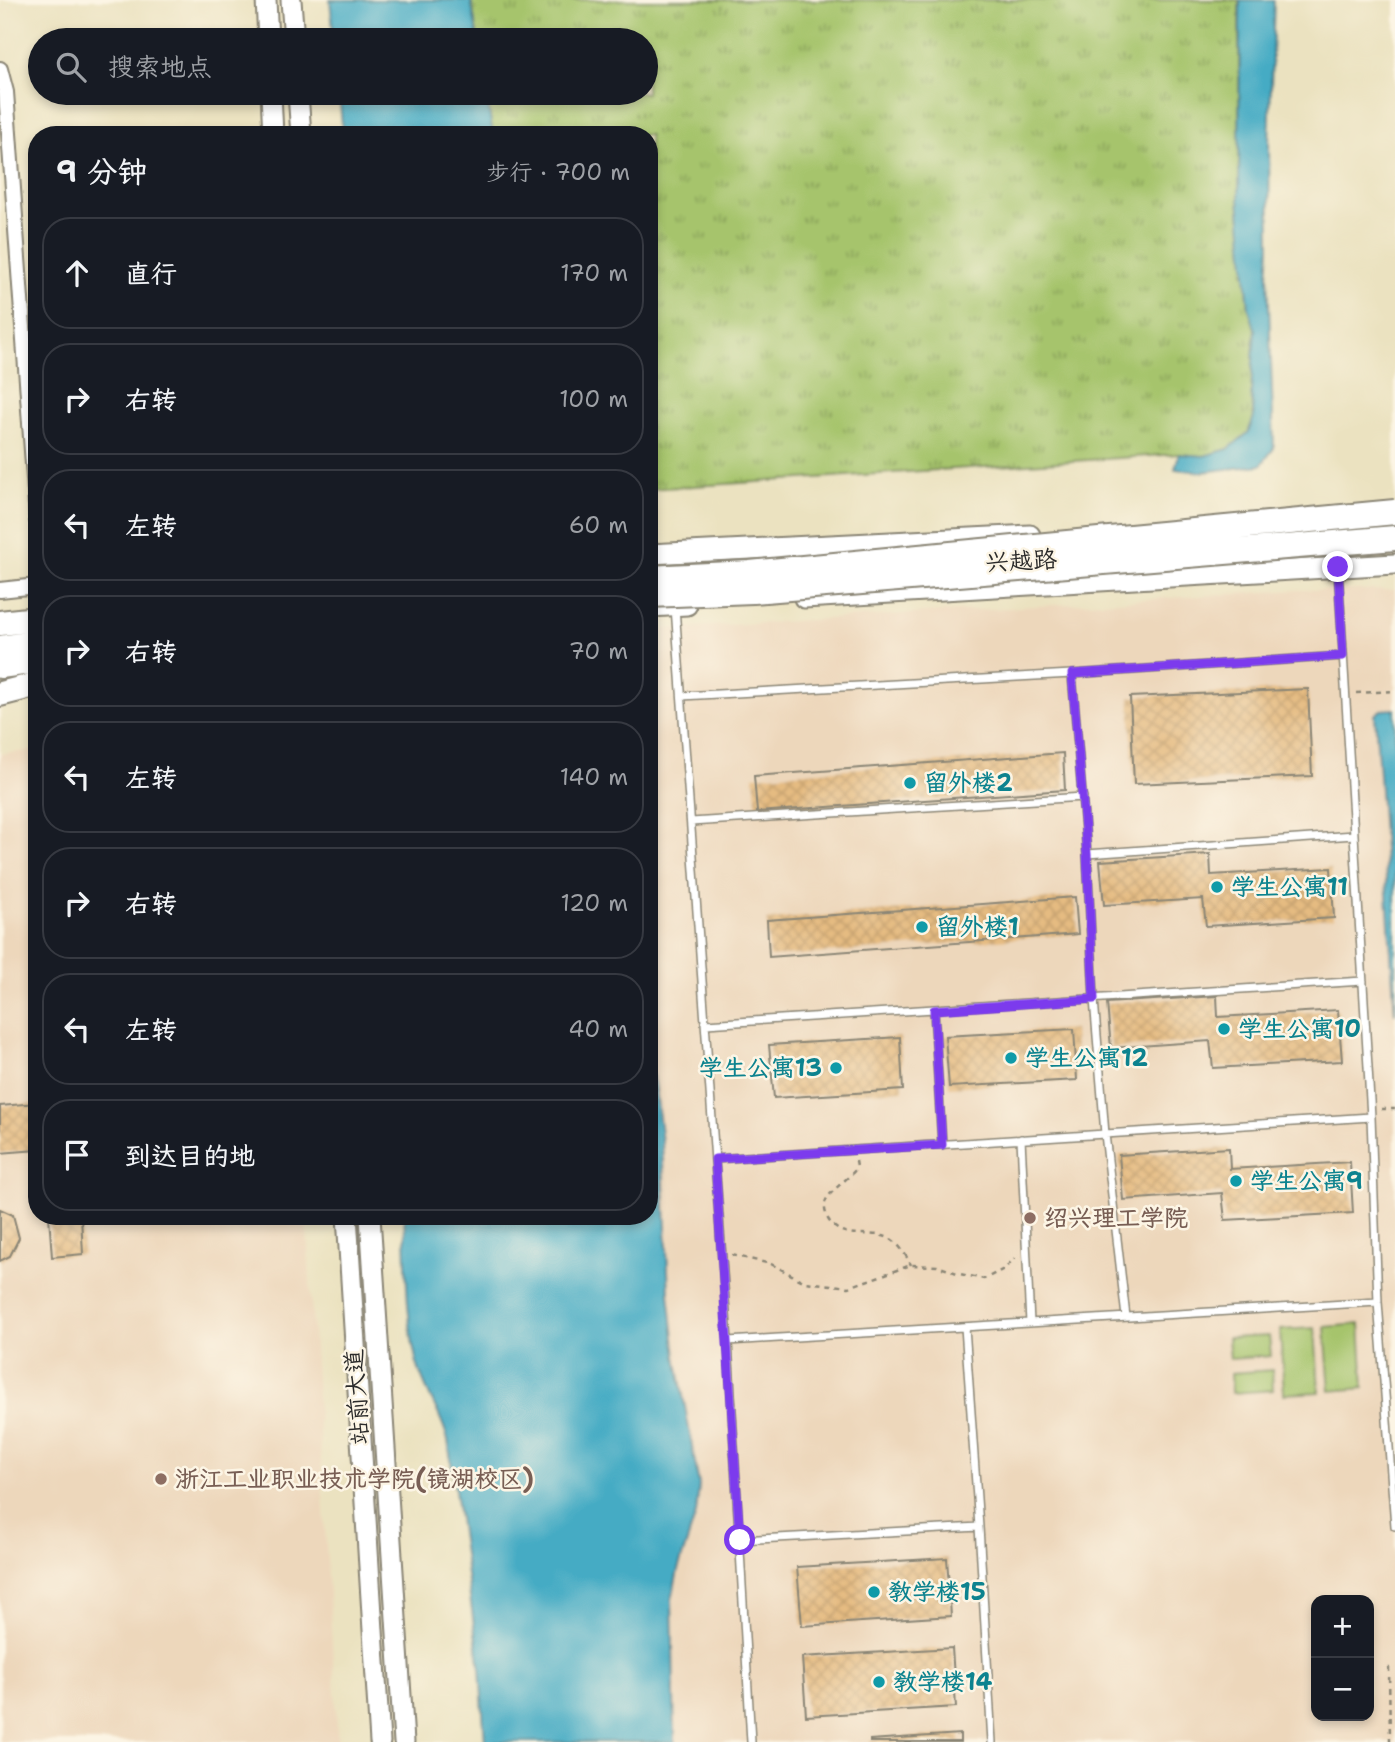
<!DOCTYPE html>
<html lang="zh">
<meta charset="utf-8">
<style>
body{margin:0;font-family:"Shantell Sans","LXGW WenKai TC",sans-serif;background:#20242c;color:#f1f3f6}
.controls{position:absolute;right:21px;bottom:21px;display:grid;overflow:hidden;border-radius:14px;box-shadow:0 4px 10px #0003}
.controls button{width:63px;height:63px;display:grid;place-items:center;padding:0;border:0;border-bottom:2px solid #363941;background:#171b24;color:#f1f3f6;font:35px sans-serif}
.stop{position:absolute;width:21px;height:21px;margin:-16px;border:5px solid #7c3aed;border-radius:50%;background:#fff}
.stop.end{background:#7c3aed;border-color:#fff;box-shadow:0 2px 7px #0008}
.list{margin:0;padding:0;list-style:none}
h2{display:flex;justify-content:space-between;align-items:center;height:91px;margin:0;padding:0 28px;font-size:30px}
h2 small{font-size:23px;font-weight:400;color:#9ea1a6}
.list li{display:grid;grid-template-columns:46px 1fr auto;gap:21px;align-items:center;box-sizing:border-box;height:112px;margin:0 14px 14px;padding:0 14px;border:2px solid #363941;border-radius:28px}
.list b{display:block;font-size:26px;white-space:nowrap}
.list em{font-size:23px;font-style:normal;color:#9ea1a6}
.icon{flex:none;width:38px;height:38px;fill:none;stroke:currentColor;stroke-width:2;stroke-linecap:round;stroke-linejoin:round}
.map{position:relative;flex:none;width:1395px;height:1742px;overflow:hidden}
.search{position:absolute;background:#171b24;box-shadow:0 4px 10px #0003;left:28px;top:28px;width:630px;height:77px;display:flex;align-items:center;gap:18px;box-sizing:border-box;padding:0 24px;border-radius:38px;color:#9ea1a6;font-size:26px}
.panel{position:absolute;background:#171b24;box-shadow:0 4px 10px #0003;left:28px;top:126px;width:630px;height:1099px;border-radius:28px}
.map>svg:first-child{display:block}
.built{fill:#edd7bb;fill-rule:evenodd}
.grass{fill:url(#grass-tufts);stroke:#68784c;stroke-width:2}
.pitch{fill:#a6c46c;stroke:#68784c;stroke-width:2}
.water{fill:#44abc4;stroke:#386b78;stroke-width:2}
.building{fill:url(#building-cross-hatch)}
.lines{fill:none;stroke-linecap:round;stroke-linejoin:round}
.service-casing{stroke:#8b8676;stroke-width:10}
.minor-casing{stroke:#8b8676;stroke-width:18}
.secondary-casing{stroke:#8b8676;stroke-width:23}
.trunk-casing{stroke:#8b8676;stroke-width:28}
.path{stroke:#8b8676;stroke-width:2.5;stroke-dasharray:5 5;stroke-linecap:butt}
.service{stroke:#fff;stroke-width:7}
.minor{stroke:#fff;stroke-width:14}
.secondary{stroke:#fff;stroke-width:19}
.trunk{stroke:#fff;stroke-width:24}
.trunk-bridge-casing{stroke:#8b8676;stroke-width:28;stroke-linecap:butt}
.trunk-bridge{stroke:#fff;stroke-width:24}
.route{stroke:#7c3aed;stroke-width:9}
.culture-dot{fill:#0f9aa8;stroke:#fcf5e5;stroke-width:2.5}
.education-dot{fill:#8d6e63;stroke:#fcf5e5;stroke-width:2.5}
.labels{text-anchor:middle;stroke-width:5;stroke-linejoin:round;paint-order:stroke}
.street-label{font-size:24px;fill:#2b2b2b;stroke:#fcf5e5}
.culture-label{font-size:24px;font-weight:bold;fill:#0d838f;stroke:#fcf5e5;text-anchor:start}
.education-label{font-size:24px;font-weight:bold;fill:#785e54;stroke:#fcf5e5;text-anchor:start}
</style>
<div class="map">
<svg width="1395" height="1742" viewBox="0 0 1395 1742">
<defs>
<pattern id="grass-tufts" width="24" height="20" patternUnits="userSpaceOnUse" patternTransform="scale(1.75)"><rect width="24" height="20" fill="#a6c46c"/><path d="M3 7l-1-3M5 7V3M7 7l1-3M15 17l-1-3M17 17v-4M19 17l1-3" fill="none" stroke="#879f59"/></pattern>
<pattern id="building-cross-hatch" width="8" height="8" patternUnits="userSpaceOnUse" patternTransform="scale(1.75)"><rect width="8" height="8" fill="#e5bb81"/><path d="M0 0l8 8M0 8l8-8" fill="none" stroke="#c5a170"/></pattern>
</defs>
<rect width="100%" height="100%" fill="#fcf5e5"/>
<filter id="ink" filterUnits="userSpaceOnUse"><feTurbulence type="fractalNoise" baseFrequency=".0143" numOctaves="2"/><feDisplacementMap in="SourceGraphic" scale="14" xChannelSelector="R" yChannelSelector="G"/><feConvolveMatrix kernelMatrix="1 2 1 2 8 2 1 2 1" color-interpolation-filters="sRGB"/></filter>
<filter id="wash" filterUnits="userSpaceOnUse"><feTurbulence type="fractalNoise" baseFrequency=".00686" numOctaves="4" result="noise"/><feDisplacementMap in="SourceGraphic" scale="28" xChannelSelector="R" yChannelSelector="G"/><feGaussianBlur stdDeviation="1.57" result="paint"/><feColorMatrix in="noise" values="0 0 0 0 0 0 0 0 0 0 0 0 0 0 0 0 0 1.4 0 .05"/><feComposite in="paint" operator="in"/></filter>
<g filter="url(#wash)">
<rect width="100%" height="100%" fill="#ebe2c0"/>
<path class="built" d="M1300,590H1395V1742H675L672,1599L678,1570L696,1514L699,1485L676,1356L669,1293L662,1143L649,1066V630ZM1316,1600H1369V1716H1316Z
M37,750V1216H306L338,1742H0V754Z"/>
<path class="grass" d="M471,0H1239V199L1249,308L1255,329L1251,393L1254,417L1248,433L1228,449L1204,456L1179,454L649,489V135H493L486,93H646V40H478Z"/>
<path class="pitch" d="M1360,1324L1364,1388L1330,1391L1325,1327Z
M1315,1328L1319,1392L1284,1394L1280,1330Z
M1269,1336L1271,1356L1230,1359L1228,1338Z
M1272,1370L1273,1390L1232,1393L1231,1373Z"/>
<path class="water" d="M330,0H471L478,40H334Z
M1240,0H1274L1269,143L1270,249L1268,276L1274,448L1261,465L1202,472L1175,469L1179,454L1204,456L1228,449L1248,433L1254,417L1251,393L1255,329L1249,308L1239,199Z
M339,93H486L493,135H343Z
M1395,709V1014L1375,715L1381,710Z
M649,1066L655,1084L662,1143L669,1293L676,1356L699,1485L696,1514L678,1570L672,1599L675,1742H485L480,1668L448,1440C441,1412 422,1387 416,1359C405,1313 407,1263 404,1216H649Z"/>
<g id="blocks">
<path class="building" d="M1308,689L1312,776L1134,784L1130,697Z
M1063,753L1065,790L757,812L754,776Z
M1210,854L1211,875L1331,868L1334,918L1206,926L1203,899L1104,905L1100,861Z
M1075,897L1078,934L769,957L767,920Z
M1217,996L1218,1017L1338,1010L1342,1061L1213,1068L1210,1041L1111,1048L1107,1003Z
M1074,1029L1077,1080L949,1087L945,1036Z
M900,1037L903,1090L774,1098L769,1045Z
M37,1103V1150L0,1153V1106Z
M1229,1148L1230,1169L1350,1162L1353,1213L1225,1220L1222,1193L1123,1200L1119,1155Z
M0,1209L13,1215L19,1238L10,1256L0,1261Z
M49,1216H81L83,1254L52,1257Z
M947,1558L951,1616L802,1626L797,1567Z
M952,1648L956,1707L806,1716L802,1657Z
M960,1734V1742H870V1740Z"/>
</g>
</g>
<g filter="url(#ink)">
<use href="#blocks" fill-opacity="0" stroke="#8b8676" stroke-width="2"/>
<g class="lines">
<defs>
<path id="service" d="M1338,569L1371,1117L1378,1302L1395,1526
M675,607L728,1341L751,1742
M1072,674L1087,854
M682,696L1072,674L1343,656
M691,822L1083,797
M934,1010L942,1145
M706,1024L1363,981
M1021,1139L1030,1323
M715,1159L1105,1134L1094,999L1087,854L1354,835
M1126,1317L1105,1134L1371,1117
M728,1341L1378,1302
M979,1527L992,1742
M740,1540L979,1527L965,1327"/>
<path id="minor" d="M0,69L6,92L37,520
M0,590L37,586"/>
<path id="secondary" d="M266,0L268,40
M291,0L294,40
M271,93L273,135
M298,93L301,135
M649,554L1030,535
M804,598L1395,564
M649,607L687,605
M347,1216L380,1742
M370,1216L404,1742"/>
<path id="trunk" d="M0,623L37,619
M0,648L37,643
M0,666L37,661
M0,694L35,685"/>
</defs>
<use href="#service" class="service-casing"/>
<use href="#minor" class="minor-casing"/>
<use href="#secondary" class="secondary-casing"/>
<use href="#trunk" class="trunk-casing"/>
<path class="path" d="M1356,693L1395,691
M1381,1109H1395
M856,1161L857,1167C850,1179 828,1191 825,1203C824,1208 826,1215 828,1219C842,1243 870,1228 891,1239C900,1245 906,1255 911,1265
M732,1255L771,1264L805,1282L849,1287L911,1265L937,1266L960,1274L984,1279L1004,1269L1015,1258
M1390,1742L1389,1668H1395"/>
<use href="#service" class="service"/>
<use href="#minor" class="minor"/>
<use href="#secondary" class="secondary"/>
<use href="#trunk" class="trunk"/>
<defs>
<path id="trunk-bridge" d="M649,578L750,573L1395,512
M649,595L753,591L1395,538"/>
</defs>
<use href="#trunk-bridge" class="trunk-bridge-casing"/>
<use href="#trunk-bridge" class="trunk-bridge"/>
</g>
</g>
<g class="lines" filter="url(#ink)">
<path class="route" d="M740,1540L715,1159L942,1145L934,1010L1094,999L1087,854L1072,674L1343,656L1338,567"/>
</g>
<g class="culture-dot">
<circle cx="910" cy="783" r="7"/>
<circle cx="1217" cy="887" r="7"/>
<circle cx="922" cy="927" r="7"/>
<circle cx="1224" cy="1029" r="7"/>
<circle cx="1011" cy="1058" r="7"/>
<circle cx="836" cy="1068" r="7"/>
<circle cx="1236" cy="1181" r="7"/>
<circle cx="874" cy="1592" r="7"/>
<circle cx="879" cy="1682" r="7"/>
</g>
<g class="education-dot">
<circle cx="1030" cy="1218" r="7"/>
<circle cx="161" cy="1479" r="7"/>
</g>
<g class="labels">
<g class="street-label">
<text transform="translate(1021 561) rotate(-3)" y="8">兴越路</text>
<text transform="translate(357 1397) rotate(-94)" y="8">站前大道</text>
</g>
<g class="culture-label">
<text x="924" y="791">留外楼2</text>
<text x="1231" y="895">学生公寓11</text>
<text x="936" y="935">留外楼1</text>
<text x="1238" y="1037">学生公寓10</text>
<text x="1025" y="1066">学生公寓12</text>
<text x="822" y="1076" text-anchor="end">学生公寓13</text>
<text x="1250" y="1189">学生公寓9</text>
<text x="888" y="1600">教学楼15</text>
<text x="893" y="1690">教学楼14</text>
</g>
<g class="education-label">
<text x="1044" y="1226">绍兴理工学院</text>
<text x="175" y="1487">浙江工业职业技术学院(镜湖校区)</text>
</g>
</g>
</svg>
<div class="controls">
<button>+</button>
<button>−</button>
</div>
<div class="stop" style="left:740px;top:1540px"></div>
<div class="stop end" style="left:1338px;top:567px"></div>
<div class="search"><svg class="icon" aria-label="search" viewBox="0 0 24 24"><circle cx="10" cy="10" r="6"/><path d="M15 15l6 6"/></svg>搜索地点</div>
<section class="panel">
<h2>9 分钟<small>步行 · 700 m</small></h2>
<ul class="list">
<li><svg class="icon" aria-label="ahead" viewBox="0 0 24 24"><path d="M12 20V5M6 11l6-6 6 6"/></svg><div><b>直行</b></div><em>170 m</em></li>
<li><svg class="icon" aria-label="right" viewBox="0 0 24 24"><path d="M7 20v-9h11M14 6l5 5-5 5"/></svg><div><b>右转</b></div><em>100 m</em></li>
<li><svg class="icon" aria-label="left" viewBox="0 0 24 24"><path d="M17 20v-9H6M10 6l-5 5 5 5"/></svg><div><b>左转</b></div><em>60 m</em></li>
<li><svg class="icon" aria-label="right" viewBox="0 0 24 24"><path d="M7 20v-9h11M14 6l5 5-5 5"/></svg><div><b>右转</b></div><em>70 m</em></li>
<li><svg class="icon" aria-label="left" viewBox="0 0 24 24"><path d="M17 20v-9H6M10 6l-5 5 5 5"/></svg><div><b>左转</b></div><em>140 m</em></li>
<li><svg class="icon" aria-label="right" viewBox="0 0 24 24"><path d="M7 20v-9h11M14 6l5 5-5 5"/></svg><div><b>右转</b></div><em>120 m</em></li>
<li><svg class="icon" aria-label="left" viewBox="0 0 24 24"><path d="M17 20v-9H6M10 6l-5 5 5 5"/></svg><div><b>左转</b></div><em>40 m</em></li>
<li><svg class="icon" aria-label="arrive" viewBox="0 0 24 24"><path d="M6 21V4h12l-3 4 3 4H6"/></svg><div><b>到达目的地</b></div></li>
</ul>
</section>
</div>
